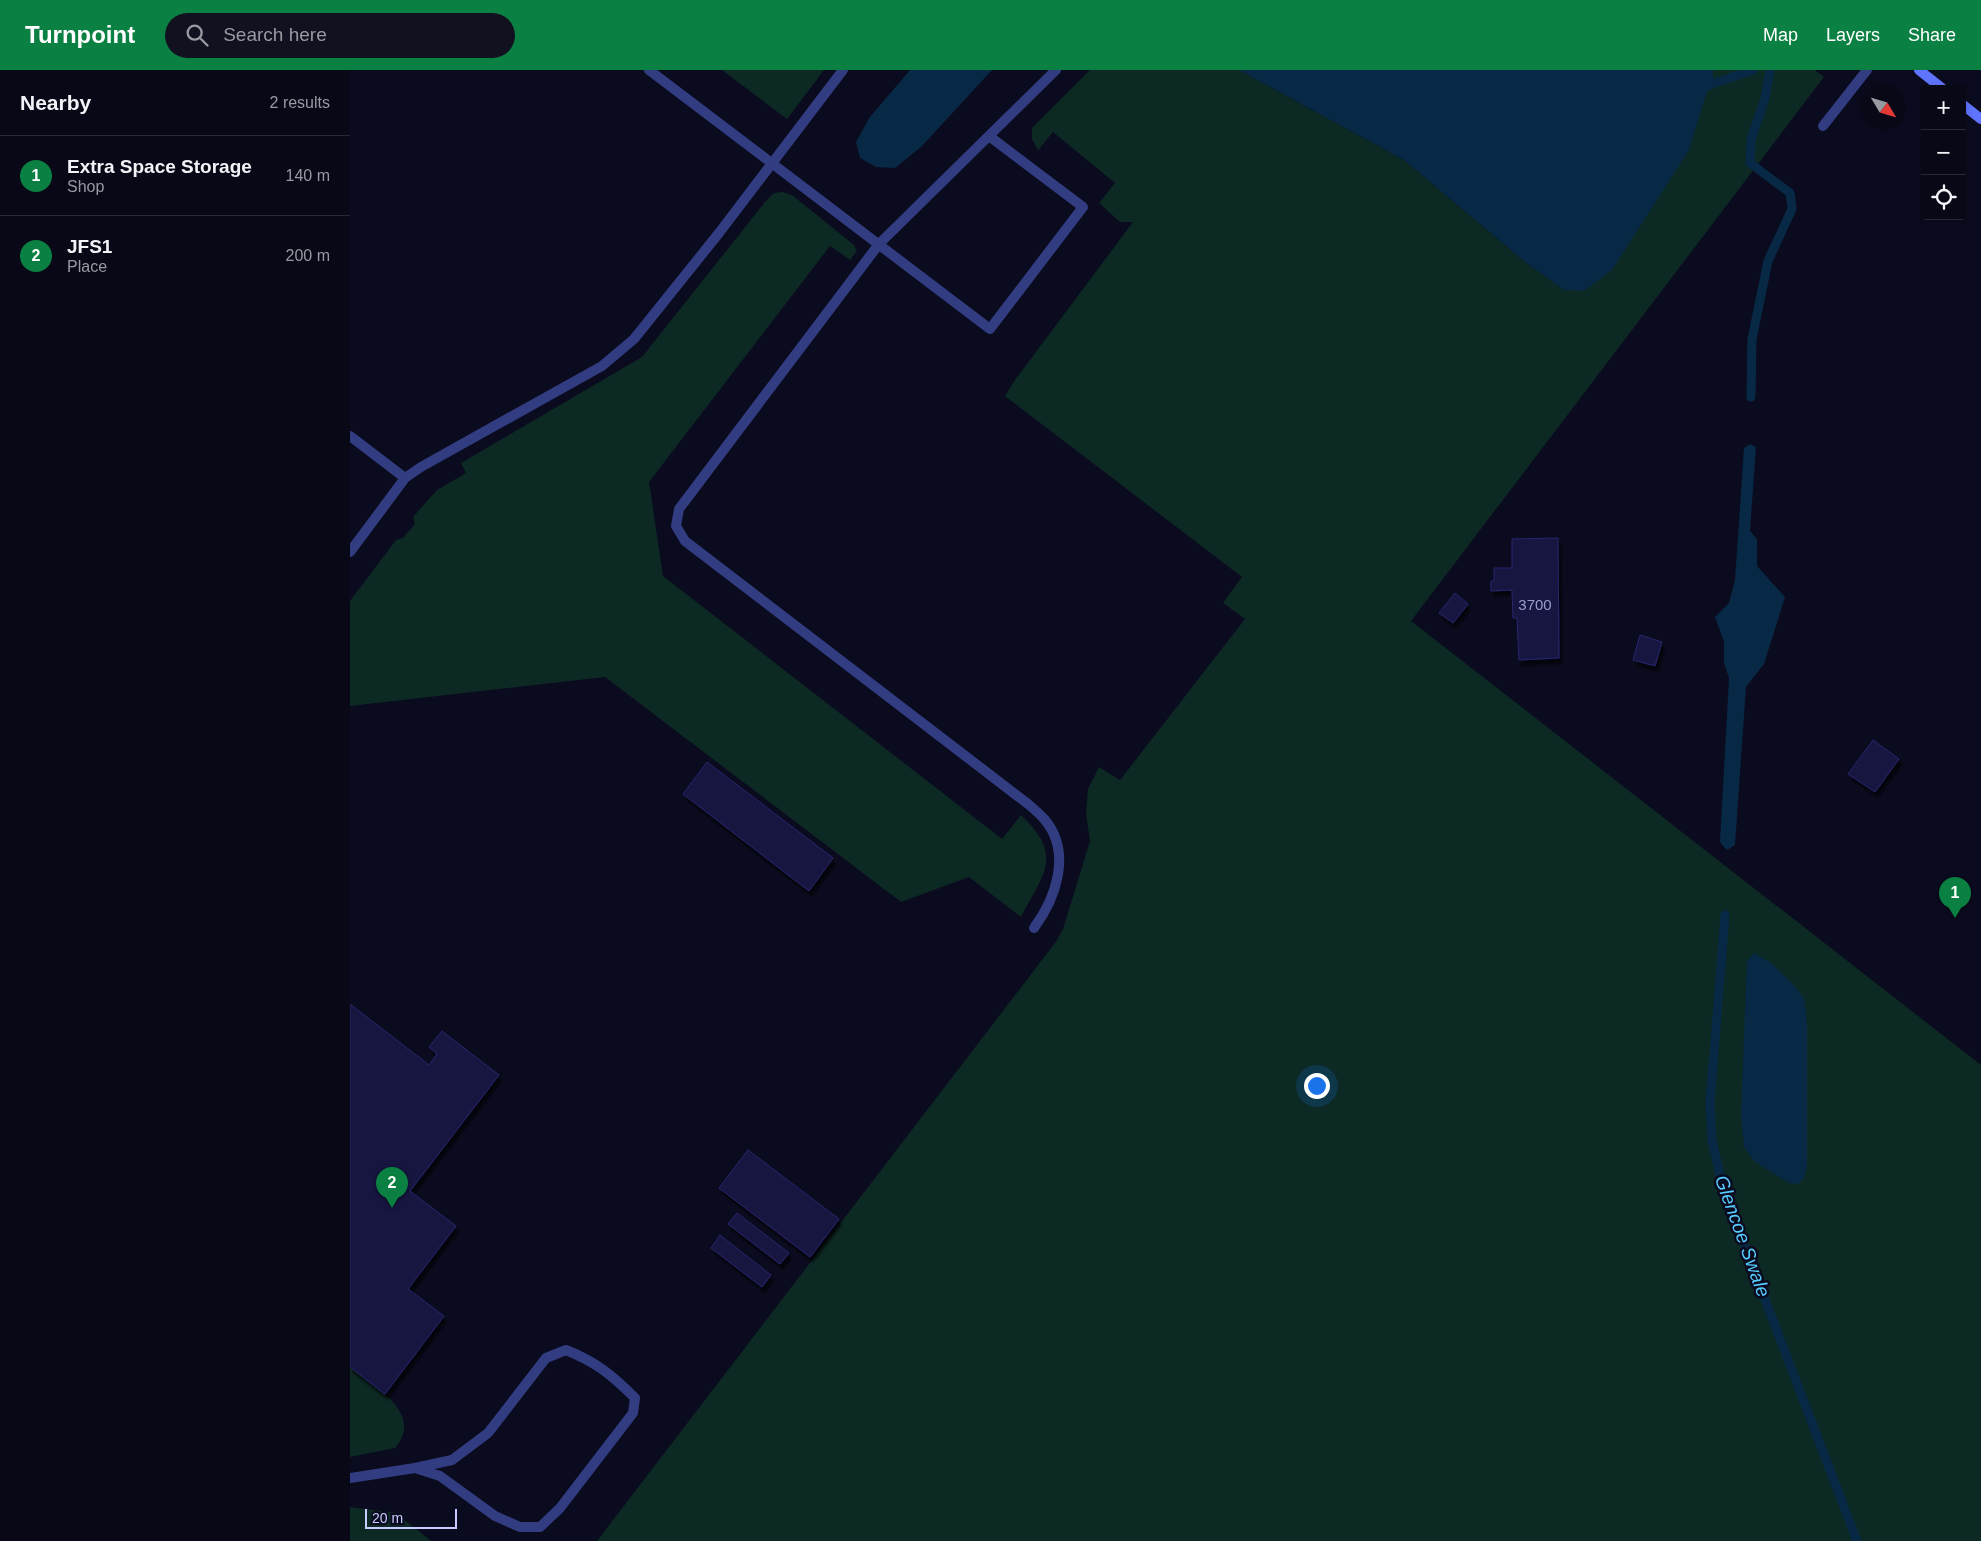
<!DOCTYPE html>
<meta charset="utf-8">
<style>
body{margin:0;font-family:Helvetica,sans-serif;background:#111120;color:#f1f3f6}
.controls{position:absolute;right:15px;top:15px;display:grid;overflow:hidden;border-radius:5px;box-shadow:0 2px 8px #0003}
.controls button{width:45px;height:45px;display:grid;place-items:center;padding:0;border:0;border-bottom:1px solid #292936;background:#080817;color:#f1f3f6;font:25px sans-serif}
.compass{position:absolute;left:1511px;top:15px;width:45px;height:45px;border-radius:50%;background:#080817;box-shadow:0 2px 8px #0003;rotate:128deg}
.scale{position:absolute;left:15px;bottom:12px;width:92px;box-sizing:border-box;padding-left:5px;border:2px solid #c8cbff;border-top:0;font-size:14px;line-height:18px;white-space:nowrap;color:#c8cbff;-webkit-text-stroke:4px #0b0b1f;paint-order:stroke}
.you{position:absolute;left:966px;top:1015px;width:18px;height:18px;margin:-12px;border:4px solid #fff;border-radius:50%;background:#1a73e8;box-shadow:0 0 0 8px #1a73e833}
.badge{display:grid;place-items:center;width:32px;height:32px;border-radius:50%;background:#0b8043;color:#fff;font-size:16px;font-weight:700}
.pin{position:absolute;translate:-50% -41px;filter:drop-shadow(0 1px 2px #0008)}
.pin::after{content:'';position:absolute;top:26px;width:18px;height:15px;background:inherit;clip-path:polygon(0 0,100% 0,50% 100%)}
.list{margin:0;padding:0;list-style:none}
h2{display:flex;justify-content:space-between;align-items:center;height:65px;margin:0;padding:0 20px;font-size:21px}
h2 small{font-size:16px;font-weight:400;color:#989aa1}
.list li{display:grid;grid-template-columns:32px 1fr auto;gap:15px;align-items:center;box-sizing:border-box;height:80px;padding:0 20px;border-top:1px solid #292936}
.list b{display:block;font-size:19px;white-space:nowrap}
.list p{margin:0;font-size:16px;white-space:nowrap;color:#989aa1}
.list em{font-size:16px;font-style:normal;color:#989aa1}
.icon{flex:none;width:28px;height:28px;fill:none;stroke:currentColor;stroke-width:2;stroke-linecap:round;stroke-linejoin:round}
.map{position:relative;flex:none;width:1631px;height:1471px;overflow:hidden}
header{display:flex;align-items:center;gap:30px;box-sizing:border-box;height:70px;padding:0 25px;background:#0b8043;color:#fff}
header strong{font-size:24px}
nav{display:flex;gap:28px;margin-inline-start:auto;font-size:18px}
.search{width:350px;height:45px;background:#111120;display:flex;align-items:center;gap:12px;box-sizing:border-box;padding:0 18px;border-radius:28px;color:#989aa1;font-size:19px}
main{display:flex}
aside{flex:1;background:#080817}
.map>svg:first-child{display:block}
.green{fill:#0d2923}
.water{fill:#082945}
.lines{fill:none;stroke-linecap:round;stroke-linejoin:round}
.stream{stroke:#082945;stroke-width:9}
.building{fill:#171541;stroke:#28266e;filter:url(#shadow)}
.lane{stroke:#323c81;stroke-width:10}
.secondary{stroke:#5f75ff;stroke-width:10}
.labels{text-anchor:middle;stroke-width:5;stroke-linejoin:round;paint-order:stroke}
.number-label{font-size:15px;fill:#9c9ed0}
.water-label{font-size:19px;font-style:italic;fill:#56ccff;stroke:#0b0b1f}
</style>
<header>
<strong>Turnpoint</strong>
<div class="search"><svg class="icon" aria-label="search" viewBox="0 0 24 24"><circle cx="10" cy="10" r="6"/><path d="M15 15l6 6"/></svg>Search here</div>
<nav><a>Map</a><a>Layers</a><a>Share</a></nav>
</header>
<main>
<aside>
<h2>Nearby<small>2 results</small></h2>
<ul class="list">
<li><span class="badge">1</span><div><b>Extra Space Storage</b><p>Shop</p></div><em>140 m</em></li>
<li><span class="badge">2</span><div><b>JFS1</b><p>Place</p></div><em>200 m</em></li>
</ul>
</aside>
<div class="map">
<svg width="1631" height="1471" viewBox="0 0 1631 1471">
<defs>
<filter id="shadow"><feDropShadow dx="3" dy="5.5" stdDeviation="1" flood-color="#0009"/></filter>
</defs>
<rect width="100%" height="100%" fill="#0b0b1f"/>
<path class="green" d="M372,0H474L437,49Z
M740,0H889L1054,90L1175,192L1214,220L1363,9V0H1465L1474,7L1061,551L1631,995V1471H247L705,873L713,859L740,771L736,744L738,719L749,697L770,710L895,549L873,533L892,507L655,326L665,310L783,152H770L749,133L765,113L703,62L688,80L682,69V58Z
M433,122L442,125L504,175L507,181L500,190L480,176L299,412L313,506L652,769L671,745C714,786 694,803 671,847L619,807L551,832L255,607L0,636V531L46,470L53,468L65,454L63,447L87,420L116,403L111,393L292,287L415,132L424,123Z
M0,1297C24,1316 75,1344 45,1378L0,1387Z
M0,1437L46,1443L81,1471H0Z"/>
<path class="water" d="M560,0H642L572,76L545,98L526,97L510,88L506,72L520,47Z
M889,0H1363V9L1359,15L1339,80L1262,200L1234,221L1214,220L1175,192L1054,90Z
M1400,374L1406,377L1400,461L1407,469V496L1435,527L1414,594L1396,617L1385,775L1377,780L1370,772L1379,608L1374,593V572L1365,547L1379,533L1385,510L1394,378Z
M1404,883L1421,893L1442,913L1454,928L1457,953V1096L1454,1108L1448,1114L1439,1113L1405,1092L1394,1077L1391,1044L1397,891Z"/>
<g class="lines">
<path class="stream" d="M1350,22L1359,15L1403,0
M1401,327L1402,269L1418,191L1442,139L1440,123L1400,93L1401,69L1415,29L1420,0
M1375,845L1360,1033L1362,1070L1373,1119L1507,1471"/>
</g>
<path class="building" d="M1208,468L1209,588L1169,590L1167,548H1163L1162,520L1141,521V511H1144V498H1162V469Z
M1105,523L1118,534L1103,553L1089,543Z
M1290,565L1312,572L1305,596L1283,590Z
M1523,670L1549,689L1525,722L1498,704Z
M357,692L483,788L459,821L333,724Z
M0,934L79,995L87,984L79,977L92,961L149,1005L60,1121L106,1156L58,1219L94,1246L35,1324L0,1297Z
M398,1080L489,1149L460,1187L369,1118Z
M387,1143L439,1183L430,1194L378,1154Z
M370,1165L421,1205L412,1217L361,1178Z"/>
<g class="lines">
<path class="lane" d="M299,0L640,259L733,137L639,66
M1473,56L1517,0
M0,366L55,408
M0,482L55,408L71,397L252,296L284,269L369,163L493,0
M684,858C706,828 722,783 695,750C690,744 684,739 678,734L335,471L326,456L329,439L529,174L706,0
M0,1408L65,1398L102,1390L138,1363L196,1288L216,1280C246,1292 262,1305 285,1328L283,1343L210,1438L190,1457H170L145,1446L90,1406L65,1398"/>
<path class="secondary" d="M1569,0L1593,19
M1612,34L1631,49"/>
</g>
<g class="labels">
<g class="number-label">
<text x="1185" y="540">3700</text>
</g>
<g class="water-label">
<text transform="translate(1393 1166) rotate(70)" y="7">Glencoe Swale</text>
</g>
</g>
</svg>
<div class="controls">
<button>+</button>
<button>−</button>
<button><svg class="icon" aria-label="locate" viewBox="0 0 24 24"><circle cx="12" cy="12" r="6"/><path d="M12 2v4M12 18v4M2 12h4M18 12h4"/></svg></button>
</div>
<svg class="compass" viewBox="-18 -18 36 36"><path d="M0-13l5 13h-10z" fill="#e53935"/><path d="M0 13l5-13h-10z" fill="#989aa1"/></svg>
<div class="scale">20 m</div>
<div class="you"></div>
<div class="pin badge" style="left:1605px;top:848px">1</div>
<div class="pin badge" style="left:42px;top:1138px">2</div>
</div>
</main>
